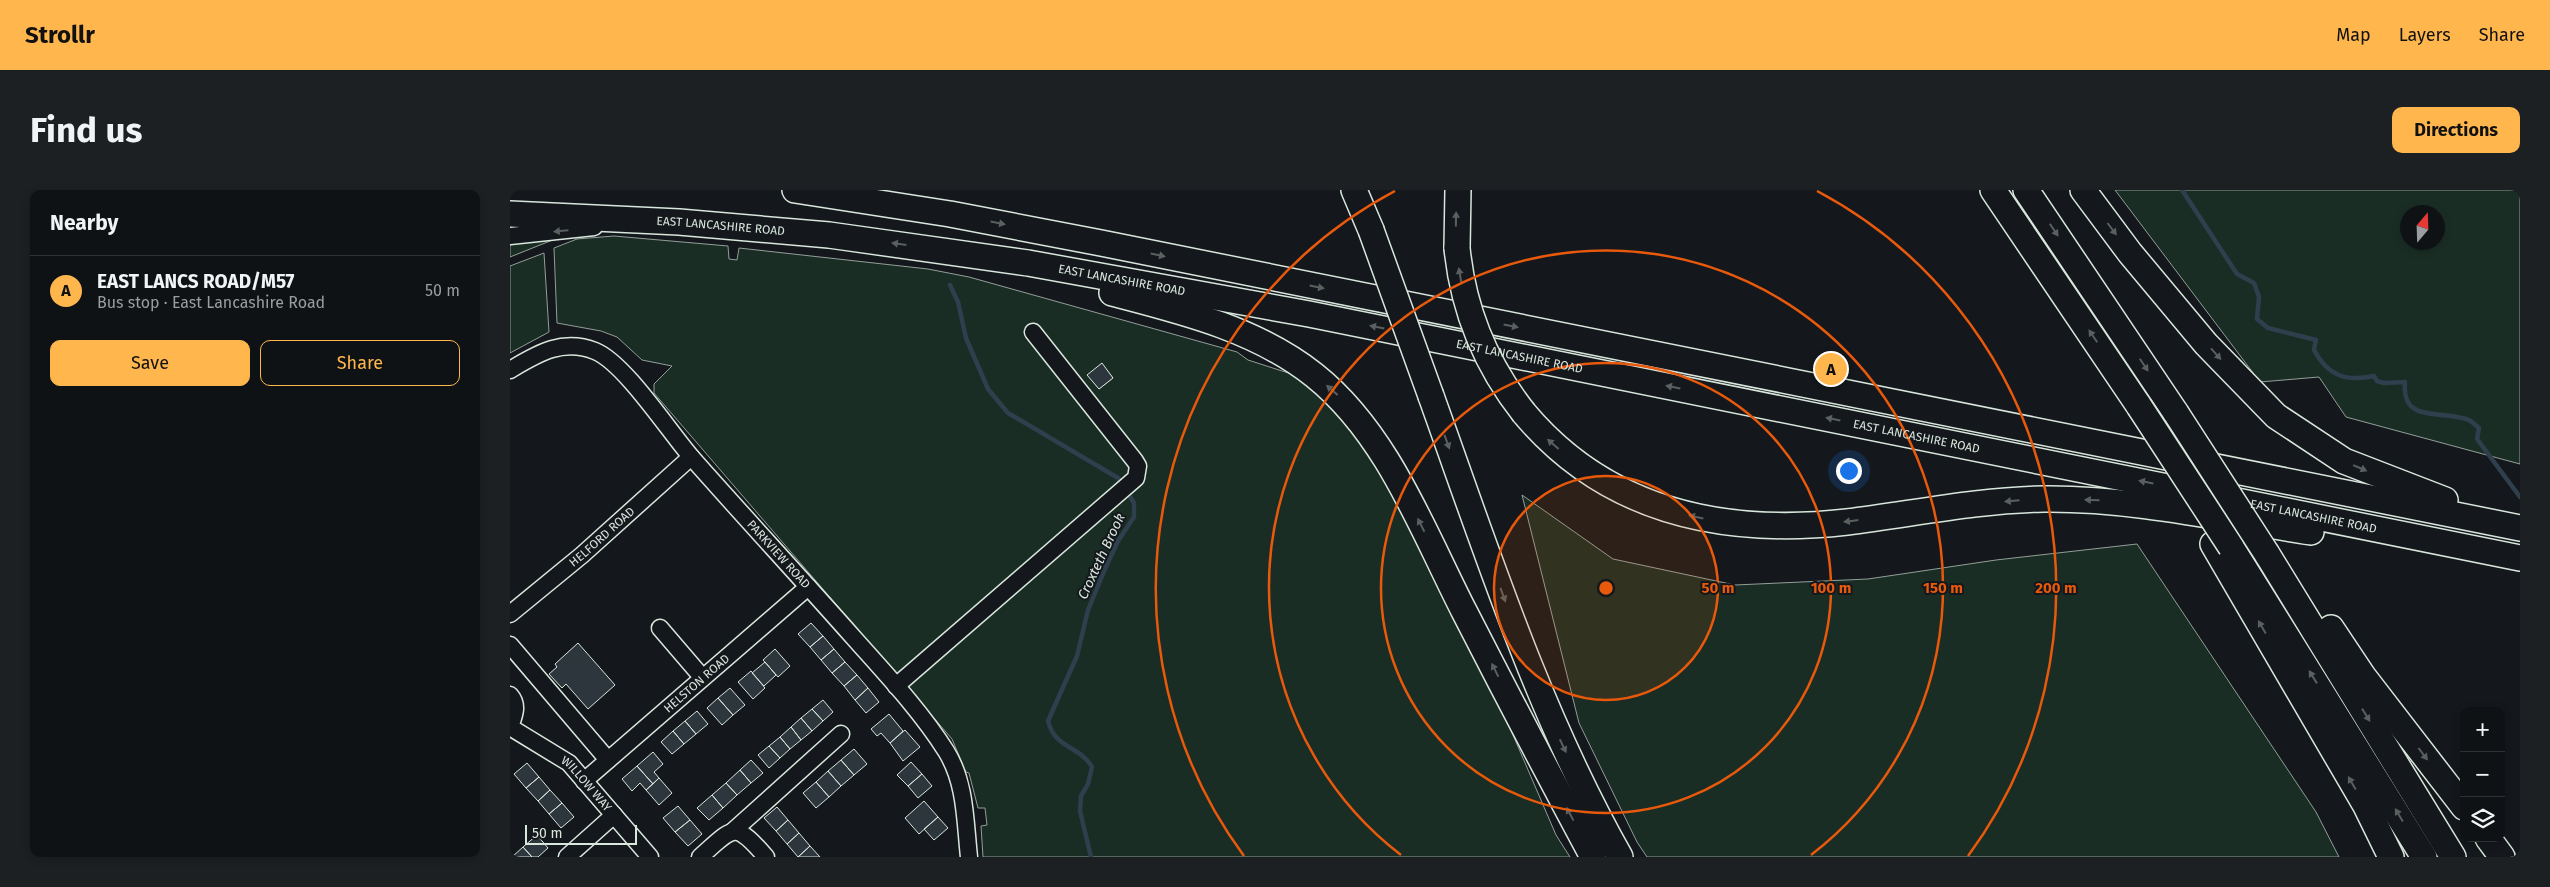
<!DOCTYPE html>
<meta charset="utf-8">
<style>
body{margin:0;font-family:"Fira Sans",sans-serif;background:#1d2022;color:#f1f3f6}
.controls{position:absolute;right:15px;bottom:15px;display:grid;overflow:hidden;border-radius:10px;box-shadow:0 2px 8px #0003}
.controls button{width:45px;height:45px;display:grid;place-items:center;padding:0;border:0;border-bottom:1px solid #2f3234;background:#0f1215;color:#f1f3f6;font:25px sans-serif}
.compass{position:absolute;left:1890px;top:15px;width:45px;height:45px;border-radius:50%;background:#0f1215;box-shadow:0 2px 8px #0003;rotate:19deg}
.scale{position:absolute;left:15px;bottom:12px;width:112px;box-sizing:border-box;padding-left:5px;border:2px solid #d8e6dc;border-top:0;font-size:14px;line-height:18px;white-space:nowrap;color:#d8e6dc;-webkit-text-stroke:4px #14181c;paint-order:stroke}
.you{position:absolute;left:1338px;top:280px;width:18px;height:18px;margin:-12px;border:4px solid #fff;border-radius:50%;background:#1a73e8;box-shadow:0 0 0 8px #1a73e833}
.badge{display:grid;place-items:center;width:32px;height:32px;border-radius:50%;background:#ffb74d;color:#111;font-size:16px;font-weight:700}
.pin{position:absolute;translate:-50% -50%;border:2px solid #fff;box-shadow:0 1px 5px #0006}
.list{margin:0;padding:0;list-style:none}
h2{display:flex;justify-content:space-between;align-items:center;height:65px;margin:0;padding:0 20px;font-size:21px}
h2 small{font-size:16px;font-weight:400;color:#9b9ea0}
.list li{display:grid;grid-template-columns:32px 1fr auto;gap:15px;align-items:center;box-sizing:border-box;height:70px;padding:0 20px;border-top:1px solid #2f3234}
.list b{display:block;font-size:19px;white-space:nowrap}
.list p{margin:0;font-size:16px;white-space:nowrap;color:#9b9ea0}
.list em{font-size:16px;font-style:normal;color:#9b9ea0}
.actions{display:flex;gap:10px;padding:15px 20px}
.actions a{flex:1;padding:11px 0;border:1px solid #ffb74d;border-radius:10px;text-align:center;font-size:18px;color:#ffb74d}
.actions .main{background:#ffb74d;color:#111}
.icon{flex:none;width:28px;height:28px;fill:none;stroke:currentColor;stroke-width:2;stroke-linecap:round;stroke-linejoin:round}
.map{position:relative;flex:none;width:2010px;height:667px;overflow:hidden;border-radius:10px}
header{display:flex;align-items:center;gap:30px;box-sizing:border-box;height:70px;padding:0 25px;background:#ffb74d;color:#111}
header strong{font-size:24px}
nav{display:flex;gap:28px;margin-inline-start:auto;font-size:18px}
.intro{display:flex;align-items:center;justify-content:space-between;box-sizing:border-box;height:120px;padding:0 30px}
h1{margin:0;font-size:35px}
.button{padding:12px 22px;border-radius:10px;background:#ffb74d;color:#111;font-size:18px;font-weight:700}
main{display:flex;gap:30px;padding:0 30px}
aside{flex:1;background:#0f1215;border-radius:10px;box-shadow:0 2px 8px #0003}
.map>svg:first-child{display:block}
.green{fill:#1a2d24;stroke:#939e99;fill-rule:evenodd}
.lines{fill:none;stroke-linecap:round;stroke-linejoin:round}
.stream{stroke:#2f3f4d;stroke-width:4.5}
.building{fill:#2c363c;stroke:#d8e6dc}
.minor-casing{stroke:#d8e6dc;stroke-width:19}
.highway-casing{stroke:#d8e6dc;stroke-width:28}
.minor{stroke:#14181c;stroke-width:16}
.highway{stroke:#14181c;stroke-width:25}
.highway-bridge-casing{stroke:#d8e6dc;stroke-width:28;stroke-linecap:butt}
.highway-bridge{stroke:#14181c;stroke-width:25}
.oneway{fill:#59605f}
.ring{fill:none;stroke:#e8590c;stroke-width:2.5}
.labels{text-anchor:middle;stroke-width:4;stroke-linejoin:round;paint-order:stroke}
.street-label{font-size:12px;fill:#d8e6dc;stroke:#14181c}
.water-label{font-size:14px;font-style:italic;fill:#d8e6dc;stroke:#14181c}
.centre{fill:#e8590c;stroke:#14181c;stroke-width:2.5}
.ring-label{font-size:15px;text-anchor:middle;font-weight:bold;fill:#e8590c;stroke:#14181c;stroke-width:4;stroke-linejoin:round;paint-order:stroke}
</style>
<header>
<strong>Strollr</strong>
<nav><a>Map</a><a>Layers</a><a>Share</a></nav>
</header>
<div class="intro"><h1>Find us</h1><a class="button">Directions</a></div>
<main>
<aside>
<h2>Nearby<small></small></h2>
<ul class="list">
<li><span class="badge">A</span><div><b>EAST LANCS ROAD/M57</b><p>Bus stop · East Lancashire Road</p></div><em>50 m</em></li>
</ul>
<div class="actions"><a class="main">Save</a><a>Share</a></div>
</aside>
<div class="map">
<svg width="2010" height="667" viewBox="0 0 2010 667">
<rect width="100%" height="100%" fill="#14181c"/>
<path class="green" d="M1605,0H2010V274L1836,227L1809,187L1750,192ZM1898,22H1928V52H1898Z
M104,46L218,56L219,69L227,70L229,58L418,79L459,87L727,162L738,170L800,190L861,261L979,489L1046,645L1060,667H473L471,636L477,635L475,618H468L459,583L456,582L442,549L144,203V194L162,176L132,170L107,147L91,141L47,133L44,58L67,49ZM592,174L603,188L589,199L578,185Z
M45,49L0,67V52Z
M34,63L39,142L0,163V76Z
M1012,305L1103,369L1225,395L1358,389L1486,370L1627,354L1806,622L1829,667H1137L1127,652L1069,533Z"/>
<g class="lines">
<path class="stream" d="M1672,0L1727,84L1744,93L1749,107L1747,129L1758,138L1806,150L1804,160C1818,186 1836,192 1864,186L1867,191L1874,193L1895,192C1891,233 1929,220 1956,229C1961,230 1965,235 1969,238L1967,249L2010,307
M440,95L448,112L456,148L478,199L498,223L608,288L613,295
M581,667L570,621L571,606L578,594L582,577C569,555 545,559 538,531L567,466L578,420L595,379L608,351L624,327V313L617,302"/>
</g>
<path class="building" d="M592,173L603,188L589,199L577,185Z
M301,433L313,446L300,457L288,444Z
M313,446L324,459L311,470L300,457Z
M68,453L105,495L78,519L56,494L52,498L39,484L47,477L45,474Z
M265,459L280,476L268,487L253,470Z
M324,459L335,472L322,483L311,470Z
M255,472L266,485L254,496L242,483Z
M335,472L347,485L334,496L322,483Z
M241,481L255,498L243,509L228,492Z
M347,485L358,498L345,510L334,496Z
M220,498L235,515L223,525L208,508Z
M358,498L369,512L356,523L345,510Z
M208,508L223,525L212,535L197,518Z
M313,510L323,522L313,531L302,519Z
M302,519L313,531L302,541L291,528Z
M187,521L198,534L186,544L175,531Z
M379,524L393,541L380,553L371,543L367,546L361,539Z
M291,528L302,541L291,550L281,537Z
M175,531L186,544L174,554L163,541Z
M281,537L291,550L280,559L270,547Z
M395,540L410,557L393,571L380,553Z
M163,541L174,554L162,564L151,552Z
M270,547L280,559L270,568L259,556Z
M259,556L270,568L259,578L248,565Z
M344,559L357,574L344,585L331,570Z
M143,562L153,574L144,582L149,588L143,594L127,576Z
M241,570L253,583L241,593L230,580Z
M331,570L344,585L331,596L318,581Z
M401,572L412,584L398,596L387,585Z
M17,573L29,587L16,598L4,584Z
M127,576L143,594L136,600L130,593L122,601L112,589Z
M230,580L241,593L227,605L216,593Z
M318,581L331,596L319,607L306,592Z
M412,584L422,596L408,608L398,596Z
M29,587L40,600L28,611L16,598Z
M149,588L162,603L149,615L136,600Z
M306,592L319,607L306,618L293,603Z
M216,593L227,605L213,618L202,605Z
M40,600L52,613L39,624L28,611Z
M202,605L213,618L199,630L187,618Z
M414,611L428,627L409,644L395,628Z
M52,613L64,627L51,638L39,624Z
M168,616L180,630L165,642L153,628Z
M267,617L278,630L266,641L254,628Z
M428,627L438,638L424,650L414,639Z
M180,630L192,644L178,656L165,642Z
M278,630L289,643L277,654L266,641Z
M289,643L300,656L288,667L277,654Z
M27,645L38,658L28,667H22L13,657Z
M300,656L310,667H288Z
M13,657L22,667H2Z"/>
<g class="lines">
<defs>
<g id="minor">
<path d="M0,46L84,37"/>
<path id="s1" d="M0,180C27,164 52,148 85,161C115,173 160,243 183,269C236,329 290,387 343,447C375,483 410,520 436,561C456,593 455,631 459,667"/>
<path id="s2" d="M0,424L72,365L181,267"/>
<path d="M150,438L192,487"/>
<path d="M0,455L98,570"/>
<path d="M386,496L626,288L628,276L625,271L523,142"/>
<path id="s3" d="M0,505C9,515 4,526 0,537L59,573L140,667"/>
<path id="s4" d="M74,591L298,397"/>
<path d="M223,641L331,544"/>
<path d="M57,667L104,625"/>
<path d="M190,667C224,637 224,630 256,667"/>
</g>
<g id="highway">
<path d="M285,0L440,24L591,53L2010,338"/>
<path d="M844,0L861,40"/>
<path d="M1483,0L1629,216"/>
<path d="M1516,0L1666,223"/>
<path d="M1573,0L1620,63L1696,154L1766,226L1834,271L1935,310"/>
<path id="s5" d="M0,24L169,32L319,45L518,73L799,124L2010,368"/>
<path d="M947,58L948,0"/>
<path d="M602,103C671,121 746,139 804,185C877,243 912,339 954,421C996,503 1039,585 1083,667"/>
<path d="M921,206C977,362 1028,522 1110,667"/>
<path d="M1014,223C1097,322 1213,346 1337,332C1402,324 1468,310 1534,309C1624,308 1714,329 1801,342"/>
<path d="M1703,354L1856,616L1881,667"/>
<path d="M1721,357L1914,667"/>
<path d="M1757,364L1943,667"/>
<path d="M1821,438L1853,486L1954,617"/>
<path d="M1978,648L1992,667"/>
</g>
</defs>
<use href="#minor" class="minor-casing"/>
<use href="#highway" class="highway-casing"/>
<use href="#minor" class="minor"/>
<use href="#highway" class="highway"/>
<defs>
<path id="highway-bridge" d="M861,40L921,206
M947,58C953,119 976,175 1014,223
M1629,216L1721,357
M1666,223L1757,364"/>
</defs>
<use href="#highway-bridge" class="highway-bridge-casing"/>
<use href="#highway-bridge" class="highway-bridge"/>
</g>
<defs><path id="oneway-solid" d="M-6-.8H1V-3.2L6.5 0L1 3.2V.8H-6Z" transform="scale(1.25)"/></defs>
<g class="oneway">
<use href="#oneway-solid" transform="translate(946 29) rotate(-89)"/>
<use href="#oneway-solid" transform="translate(488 33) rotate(11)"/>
<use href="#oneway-solid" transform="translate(1602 39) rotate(53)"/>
<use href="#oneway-solid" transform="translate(1544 40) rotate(56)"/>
<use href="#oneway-solid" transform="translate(51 41) rotate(175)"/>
<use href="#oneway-solid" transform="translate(389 54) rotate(-172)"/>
<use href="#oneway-solid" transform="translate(648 65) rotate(12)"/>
<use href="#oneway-solid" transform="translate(950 85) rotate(-100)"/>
<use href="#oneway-solid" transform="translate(807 97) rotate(11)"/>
<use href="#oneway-solid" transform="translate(1001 136) rotate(11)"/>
<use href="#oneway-solid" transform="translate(867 137) rotate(-169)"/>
<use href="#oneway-solid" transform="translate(1583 146) rotate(-124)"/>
<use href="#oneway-solid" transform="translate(1706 164) rotate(48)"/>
<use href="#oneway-solid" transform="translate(1634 175) rotate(56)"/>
<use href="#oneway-solid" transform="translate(1163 197) rotate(-169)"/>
<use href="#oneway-solid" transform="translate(822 200) rotate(-139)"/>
<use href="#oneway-solid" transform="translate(1323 229) rotate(-169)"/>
<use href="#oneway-solid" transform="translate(937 252) rotate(70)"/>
<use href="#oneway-solid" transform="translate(1043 254) rotate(-139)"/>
<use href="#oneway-solid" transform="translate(1850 278) rotate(23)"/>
<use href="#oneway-solid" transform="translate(1636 292) rotate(-169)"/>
<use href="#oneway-solid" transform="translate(1582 310) rotate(-178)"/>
<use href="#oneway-solid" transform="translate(1502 311) rotate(175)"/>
<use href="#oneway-solid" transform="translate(1186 327) rotate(-168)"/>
<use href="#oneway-solid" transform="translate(1341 331) rotate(173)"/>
<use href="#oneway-solid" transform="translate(911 335) rotate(-117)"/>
<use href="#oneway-solid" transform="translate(993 405) rotate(70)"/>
<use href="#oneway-solid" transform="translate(1752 437) rotate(-120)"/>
<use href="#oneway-solid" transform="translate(985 480) rotate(-117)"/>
<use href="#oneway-solid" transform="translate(1803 487) rotate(-122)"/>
<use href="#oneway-solid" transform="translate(1856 525) rotate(58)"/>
<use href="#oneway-solid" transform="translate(1053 556) rotate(65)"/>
<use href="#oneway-solid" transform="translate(1913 564) rotate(53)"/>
<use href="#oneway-solid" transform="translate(1842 593) rotate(-120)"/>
<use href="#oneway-solid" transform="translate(1060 624) rotate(-118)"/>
<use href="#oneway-solid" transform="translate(1889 625) rotate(-121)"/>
</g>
<circle cx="1096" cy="398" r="112" fill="#e8590c" fill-opacity=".12"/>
<g class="ring">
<circle cx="1096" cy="398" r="112"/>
<circle cx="1096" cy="398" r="225"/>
<path d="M891 665A337 337 0 1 1 1301 665"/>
<path d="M734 666A450 450 0 0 1 885 1M1307 1A450 450 0 0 1 1458 666"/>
</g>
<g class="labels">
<g class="street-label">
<text dy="4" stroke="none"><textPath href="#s5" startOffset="211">EAST LANCASHIRE ROAD</textPath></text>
<text dy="4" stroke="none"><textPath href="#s5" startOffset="616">EAST LANCASHIRE ROAD</textPath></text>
<text dy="4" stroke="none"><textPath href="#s5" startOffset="1021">EAST LANCASHIRE ROAD</textPath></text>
<text dy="4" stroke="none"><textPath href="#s5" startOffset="1426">EAST LANCASHIRE ROAD</textPath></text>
<text dy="4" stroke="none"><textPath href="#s5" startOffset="1831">EAST LANCASHIRE ROAD</textPath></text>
<text dy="4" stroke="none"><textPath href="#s2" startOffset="120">HELFORD ROAD</textPath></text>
<text dy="4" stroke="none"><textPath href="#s1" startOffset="366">PARKVIEW ROAD</textPath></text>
<text dy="4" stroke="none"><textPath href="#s4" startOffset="149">HELSTON ROAD</textPath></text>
<text dy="4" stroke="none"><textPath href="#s3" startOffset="130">WILLOW WAY</textPath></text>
</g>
<g class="water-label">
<text transform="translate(591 366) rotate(-65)" y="5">Croxteth Brook</text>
</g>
</g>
<circle cx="1096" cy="398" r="8" class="centre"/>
<g class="ring-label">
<text x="1208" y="403">50 m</text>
<text x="1321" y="403">100 m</text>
<text x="1433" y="403">150 m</text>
<text x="1546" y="403">200 m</text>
</g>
</svg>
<div class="controls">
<button>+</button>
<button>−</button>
<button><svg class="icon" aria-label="layers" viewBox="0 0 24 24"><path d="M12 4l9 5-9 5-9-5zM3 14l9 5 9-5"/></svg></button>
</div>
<svg class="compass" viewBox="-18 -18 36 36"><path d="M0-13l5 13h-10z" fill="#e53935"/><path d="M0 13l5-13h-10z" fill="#9b9ea0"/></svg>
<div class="scale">50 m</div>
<div class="you"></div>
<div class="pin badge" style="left:1321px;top:179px">A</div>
</div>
</main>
